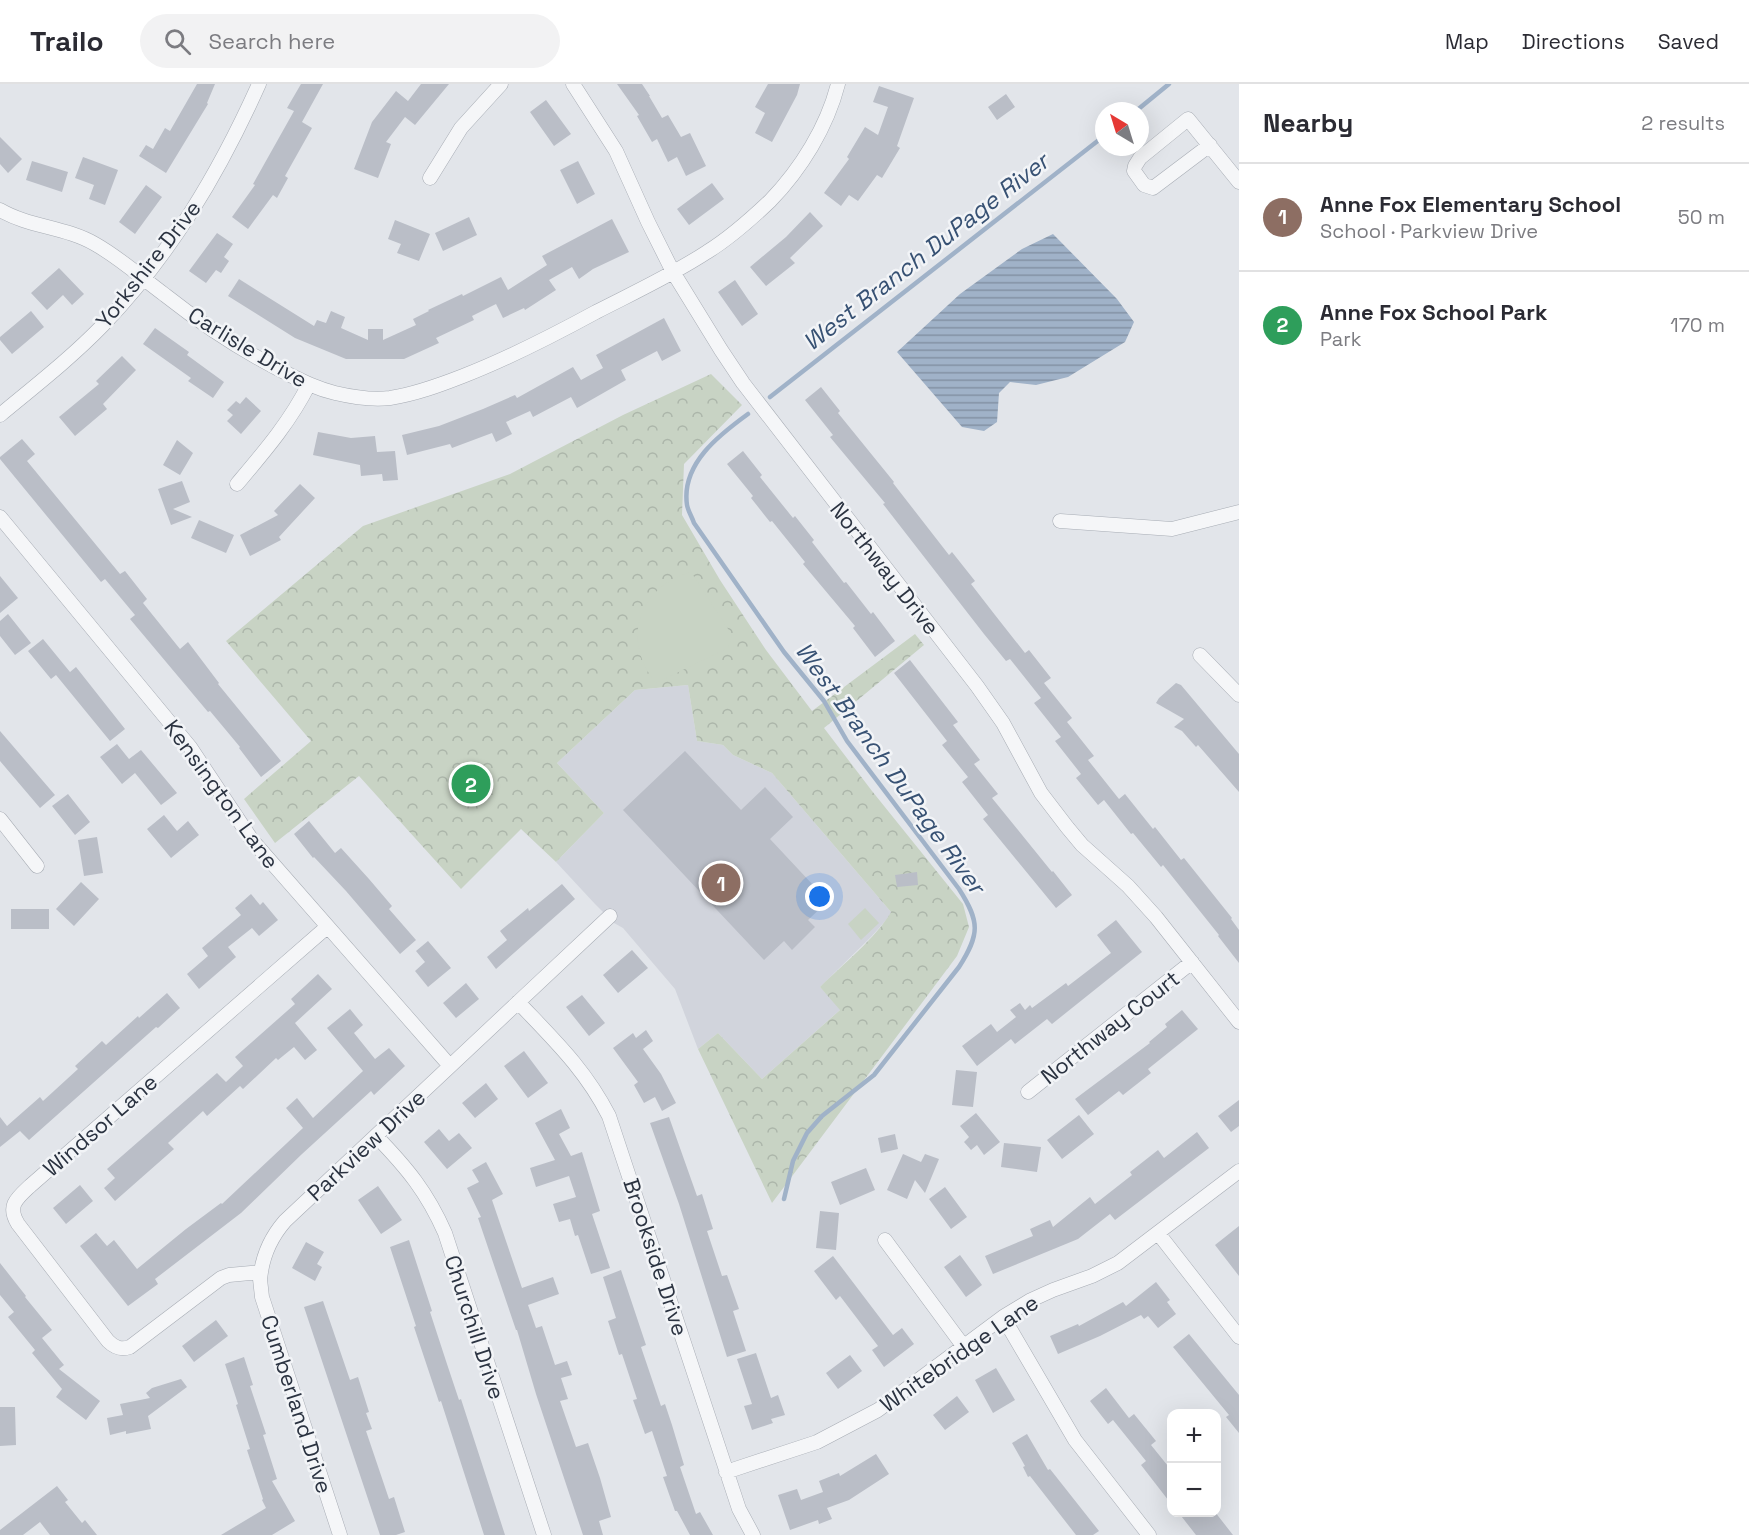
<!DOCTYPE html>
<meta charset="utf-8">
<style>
body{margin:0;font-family:"Space Grotesk",sans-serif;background:#f2f2f3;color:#2b2b33}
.controls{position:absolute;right:18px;bottom:18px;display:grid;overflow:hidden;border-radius:12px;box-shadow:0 6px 24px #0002}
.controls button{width:54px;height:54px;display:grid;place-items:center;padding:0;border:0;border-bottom:2px solid #e1e1e2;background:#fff;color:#2b2b33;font:30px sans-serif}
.compass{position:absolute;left:1095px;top:18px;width:54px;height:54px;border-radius:50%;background:#fff;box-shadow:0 6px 24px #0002;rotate:322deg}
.you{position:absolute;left:820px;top:813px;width:21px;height:21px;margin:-15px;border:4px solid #fff;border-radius:50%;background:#1a73e8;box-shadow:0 0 0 9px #1a73e833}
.badge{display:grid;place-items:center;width:39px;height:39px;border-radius:50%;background:#7c3aed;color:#fff;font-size:20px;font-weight:700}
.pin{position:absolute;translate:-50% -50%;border:3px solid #fff;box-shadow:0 2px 6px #0006}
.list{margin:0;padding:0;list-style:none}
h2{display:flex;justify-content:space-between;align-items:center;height:78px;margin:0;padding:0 24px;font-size:26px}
h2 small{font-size:20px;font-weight:400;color:#7c7c81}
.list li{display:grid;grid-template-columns:39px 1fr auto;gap:18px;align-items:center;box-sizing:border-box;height:108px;padding:0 24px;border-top:2px solid #e1e1e2}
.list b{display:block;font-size:22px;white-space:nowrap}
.list p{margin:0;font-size:20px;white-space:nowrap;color:#7c7c81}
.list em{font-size:20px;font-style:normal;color:#7c7c81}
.icon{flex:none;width:33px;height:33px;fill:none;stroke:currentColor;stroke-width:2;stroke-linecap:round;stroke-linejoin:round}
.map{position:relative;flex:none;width:1239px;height:1451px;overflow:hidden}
header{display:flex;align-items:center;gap:36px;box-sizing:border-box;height:84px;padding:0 30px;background:#fff;border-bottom:2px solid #e1e1e2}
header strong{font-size:28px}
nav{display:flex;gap:33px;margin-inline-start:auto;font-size:21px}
.search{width:420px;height:54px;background:#f2f2f3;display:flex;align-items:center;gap:15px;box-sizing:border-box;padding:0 21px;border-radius:33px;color:#7c7c81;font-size:22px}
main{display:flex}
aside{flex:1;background:#fff}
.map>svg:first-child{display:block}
.built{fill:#d1d4dc}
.forest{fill:url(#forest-crowns)}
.garden{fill:#c8d3c4}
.water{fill:url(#water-rules)}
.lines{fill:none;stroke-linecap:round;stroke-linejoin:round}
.stream{stroke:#a0b2c8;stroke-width:4.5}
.building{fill:#babec7}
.minor-casing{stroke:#a7acb4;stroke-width:15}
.minor{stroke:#f5f6f8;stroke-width:14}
.labels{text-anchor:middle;stroke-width:5;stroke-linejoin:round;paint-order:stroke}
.street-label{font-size:22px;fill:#2b3341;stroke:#f2f4f7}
.water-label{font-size:24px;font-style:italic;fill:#375173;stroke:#f2f4f7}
</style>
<header>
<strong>Trailo</strong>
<div class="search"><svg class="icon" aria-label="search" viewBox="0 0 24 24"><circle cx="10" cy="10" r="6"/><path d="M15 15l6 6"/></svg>Search here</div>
<nav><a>Map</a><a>Directions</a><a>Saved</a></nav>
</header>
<main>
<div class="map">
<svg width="1239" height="1451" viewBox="0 0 1239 1451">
<defs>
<pattern id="forest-crowns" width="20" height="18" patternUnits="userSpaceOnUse" patternTransform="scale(1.5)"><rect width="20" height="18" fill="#c8d3c4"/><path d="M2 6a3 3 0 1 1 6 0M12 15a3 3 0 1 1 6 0" fill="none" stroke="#acb6aa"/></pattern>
<pattern id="water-rules" width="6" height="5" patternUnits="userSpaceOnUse" patternTransform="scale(1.5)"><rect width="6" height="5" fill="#a0b2c8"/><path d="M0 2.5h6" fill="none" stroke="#8391a4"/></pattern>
</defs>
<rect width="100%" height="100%" fill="#e2e5ea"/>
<path class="built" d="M688,601L697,657L723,661L733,671L772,689L891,828L887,835L871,853L820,903L841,925L762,995L718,949L698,965L675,905L623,844L614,839L595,820L556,778L604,729L557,679L635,606Z"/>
<path class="forest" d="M711,290L742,321L684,380L682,431L720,496L766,566L812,627L915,550L924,561L824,644L872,707L963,820L969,843L957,872L772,1119L698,965L718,949L762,995L840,926L820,903C842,881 876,854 891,828L772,689L733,671L723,661L697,657L688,601L635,606L557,679L604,729L556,778L521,745L461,805L359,692L275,759L244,715L311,657L226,557L363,442L510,390L623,331Z"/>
<path class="garden" d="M691,488L732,551L728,564L656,599C621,556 638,503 691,488Z
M865,824L879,839L861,856L848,840Z"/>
<path class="water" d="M1053,150L1117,215L1134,238L1125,258L1068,293L1036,301L1010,298L999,309L997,338L984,347L962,343L897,268L960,210L1022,165Z"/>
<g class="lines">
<path class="stream" d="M1136,27L1169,0
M770,313L1104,52
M748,330C719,351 681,380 687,421C688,427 692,433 694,439L784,568L824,617L847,657L959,805C980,838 980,850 959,883L874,991L822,1032L807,1049L793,1077L784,1115"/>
</g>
<path class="building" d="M197,0H215L207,19L208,20L166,89L139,72L146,61L153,65L165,44L170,47Z
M301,0H323L302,38L312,44L285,92L288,94L277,114L273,111L248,145L232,133L255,101L253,100L294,27L287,24Z
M421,0H449L415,41L405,33L386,58L391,60L378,94L354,85L372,38L396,7L408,17Z
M617,0H642L650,12H649L662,34L668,31L681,53L690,49L706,82L686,92L677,73L668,78L657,55L652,58L637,32L639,31Z
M768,0H800L797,11L772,58L755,49L765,29L755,23Z
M879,2L914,14L897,62L900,64L882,94L877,91L858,117L849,111L841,122L824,109L849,75L847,73L865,43L878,51L888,23L873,18Z
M1006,10L1015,23L997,36L988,23Z
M546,16L571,50L554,62L530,28Z
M0,53L22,75L8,89L0,80Z
M83,73L118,86L105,121L89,115L94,101L75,94Z
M32,77L68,88L62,108L26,96Z
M578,77L595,110L577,120L560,86Z
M712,99L724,115L689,141L677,125Z
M146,101L162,113L135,150L119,138Z
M810,128L823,142L790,174L795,179L766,202L750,183L786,153Z
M469,133L477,151L443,167L435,149Z
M612,135L629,168L593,185L579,195L572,183L549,196L556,206L525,226L524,224L503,234L496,220L472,232L474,236L436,254L439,259L404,275H346L295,254L228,212L239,195L314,242L317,236L326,239L331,227L345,233L341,244L368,256V245H383V256L416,241L413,235L429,227L428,226L462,210L463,212L501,193L508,206L547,181L542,172Z
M395,136L430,150L419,177L397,169L401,160L388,155Z
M217,149L233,160L224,173L229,177L221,189L216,186L206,199L189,187Z
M59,184L84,210L72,221L63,211L47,226L31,209Z
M735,196L758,230L742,242L718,208Z
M31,227L44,243L12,270L0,256V253Z
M664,234L681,267L662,277L657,267L621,286L626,296L577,324L571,313L533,333L530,327L506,338L512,350L496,358L492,349L452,364L450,360L407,371L402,351L439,342L483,325L515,311L517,314L573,283L581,296L603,284L596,271Z
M155,244L189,268L187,271L224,298L213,314L188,297L191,294L143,260Z
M122,272L136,286L103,320L107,325L75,352L59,333L99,300L96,297Z
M821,303L840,327L838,329L894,398L893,399L949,471L952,468L975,497L971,500L995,531L1025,569L1029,566L1051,594L1044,599L1072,634L1067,638L1094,672L1088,676L1119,715L1125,710L1153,745L1155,743L1181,776L1184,774L1232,834L1231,835L1239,846V879L1218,852L1219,851L1163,781L1161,783L1133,749L1131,750L1104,716L1098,721L1076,694L1081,690L1055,657L1061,653L1034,619L1041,614L1010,575L1006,577L984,550L883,420L885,419L830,353L833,351L805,316Z
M246,313L261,327L241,350L227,337L233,331L227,326L236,317L240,320Z
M318,348L351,354L375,352L377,368L395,367L398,396L383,397L382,390L361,392L360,381L313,371Z
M22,355L35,370L27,377L120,490L125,487L147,515L143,519L180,565L188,558L219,599L218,600L281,677L261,693L239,664L240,663L210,627L208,628L130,535L135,531L105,495L101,498L0,375V373Z
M177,356L193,369L180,391L163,381Z
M743,367L762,391L760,393L793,434L795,432L814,456L812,458L844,499L846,498L871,530L873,528L895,557L875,573L853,544L855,542L803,480L805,478L772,437L770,438L751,414L753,412L727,380Z
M182,397L190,418L173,425L192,433L171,441L158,405Z
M300,400L315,414L279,453L281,456L250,472L240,451L278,431L274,427Z
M199,436L234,451L226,469L191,454Z
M0,492L18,514L0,529Z
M8,530L31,559L15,571L0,552V537Z
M43,555L70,588L76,583L125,645L110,657L56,591L51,595L28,567Z
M910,576L958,638L953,641L980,676L974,680L998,710L992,714L1052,788L1053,787L1072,811L1056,824L983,735L988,731L962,698L968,693L942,661L947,657L894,589Z
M1176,599L1181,601L1239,670V708L1198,661L1196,663L1182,647L1174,643L1184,635L1156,619L1159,614Z
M0,647L55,711L40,724L0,677Z
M117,660L129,675L141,666L177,709L161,721L135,689L122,700L100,673Z
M685,667L741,726L765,703L793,733L770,755L828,817L808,836L815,843L792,866L784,857L764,876L623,726Z
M68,710L90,738L75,751L52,722Z
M164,731L177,747L188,737L199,751L171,774L147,745Z
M309,737L335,769L341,764L369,795L392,822L389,825L416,856L400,870L346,807L314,773L313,774L294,750Z
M97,753L103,789L84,792L78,756Z
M917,788L918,801L897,803L895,791Z
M81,798L99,815L74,842L56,825Z
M562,800L575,815L496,885L487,873L507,856L500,847L528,824L529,827Z
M251,810L260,821L263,818L278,836L259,852L252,844L228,863L236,873L199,905L187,890L208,872L202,864L241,831L235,824Z
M11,825H49V845H11Z
M1116,836L1142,868L1052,940L1047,935L1015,960L1011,955L977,982L962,962L991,940L997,948L1016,933L1010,926L1020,919L1025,926L1030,921L1032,924L1066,899L1068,902L1111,869L1097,851Z
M428,857L451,884L428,903L415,887L425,878L416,867Z
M632,866L648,884L618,909L603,891Z
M318,890L332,905L295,939L317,966L305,976L294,963L278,976L276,974L243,1005L240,1002L207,1032L203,1027L168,1059L174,1065L115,1117L104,1104L115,1094L107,1085L217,989L226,998L243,982L235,973L295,920L291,915Z
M466,899L479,915L456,934L443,919Z
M167,909L180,924L158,944L156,943L29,1056L20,1047L0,1063V1033L7,1042L40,1013L43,1017L78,985L75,982L102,957L106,961L138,932L139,934Z
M582,911L605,939L589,952L566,923Z
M350,925L363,941L354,949L375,975L389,964L405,982L374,1011L371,1007L302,1070L241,1129L155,1195L158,1200L128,1222L80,1162L96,1149L107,1162L114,1156L137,1185L186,1145L221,1119L222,1120L303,1044L286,1024L297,1014L313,1034L363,987L327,944Z
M1182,926L1198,945L1148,985L1151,989L1123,1011L1119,1007L1088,1031L1075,1015L1150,959L1149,958L1167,943L1165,940Z
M646,946L653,957L643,965L661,990L676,1019L662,1027L655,1013L644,1019L634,1001L638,998L613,964L633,949L636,954Z
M524,967L548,999L528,1014L504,982Z
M956,986L977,988L973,1023L952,1021Z
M486,999L498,1015L475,1034L462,1019Z
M1239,1016V1042L1231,1048L1218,1032Z
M561,1025L570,1044L559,1050L571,1072L582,1068L600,1127L592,1130L610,1184L591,1190L578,1151L575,1152L570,1135L559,1138L553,1120L576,1113L569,1092L536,1103L530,1084L555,1076L535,1039Z
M976,1029L1000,1058L984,1071L977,1061L971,1066L964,1058L969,1053L960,1042Z
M1079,1031L1094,1050L1062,1075L1047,1056Z
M669,1033L697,1112L702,1110L713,1145L707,1147L722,1192L727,1191L739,1225L733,1227L746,1267L727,1273L679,1120L650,1039Z
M439,1045L449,1057L459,1049L472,1064L447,1085L424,1058Z
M1197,1048L1209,1064L1115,1136L1110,1130L1078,1155L993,1190L985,1172L1033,1152L1030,1145L1050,1136L1053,1143L1090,1113L1095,1120L1132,1091L1130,1088L1158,1066L1164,1074Z
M895,1050L898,1065L881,1069L878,1054Z
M1004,1059L1041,1063L1037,1088L1001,1083Z
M903,1070L921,1078L925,1070L939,1075L925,1109L915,1096L907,1115L887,1106Z
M486,1078L503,1110L492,1116L522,1204L553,1193L559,1210L528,1221L536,1244L542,1242L555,1281L567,1277L572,1291L561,1294L568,1315L560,1317L576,1363L588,1359L600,1394L611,1433L599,1437L603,1451H583L536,1310L517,1246H516L478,1134L481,1133L467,1104L479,1098L472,1086Z
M866,1084L875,1106L840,1121L831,1098Z
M80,1101L93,1117L66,1140L53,1124Z
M378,1102L402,1136L381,1150L358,1116Z
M945,1103L967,1133L951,1145L929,1115Z
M820,1127L839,1129L836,1166L816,1164Z
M1239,1142V1192L1215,1161Z
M409,1156L432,1227L430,1228L446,1277L459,1316L461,1315L505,1451H484L441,1317L439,1318L414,1243L416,1242L390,1163Z
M306,1158L324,1168L317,1180L322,1183L315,1197L292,1184Z
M960,1171L982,1201L966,1213L944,1183Z
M833,1172L893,1251L902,1244L914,1260L884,1283L872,1266L878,1262L840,1212L836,1216L814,1187Z
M0,1179L26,1212L25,1213L52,1246L42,1254L64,1281L59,1285L100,1317L86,1336L56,1313L62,1305L32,1269L35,1266L8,1233L14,1228L0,1211Z
M621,1186L646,1261L641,1263L661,1322L665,1320L672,1341L684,1381L680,1383L696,1430L700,1428L713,1451H690L677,1427H675L663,1393L667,1392L652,1347L645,1350L633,1316L637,1315L622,1270L619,1271L608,1237L616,1234L603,1193Z
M1156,1198L1170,1216L1167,1218L1176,1230L1158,1244L1148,1232L1144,1235L1141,1231L1100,1252L1058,1270L1050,1252L1078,1240L1079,1242L1123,1218L1126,1222Z
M323,1217L350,1296L358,1293L369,1328L366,1329L372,1345L366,1347L389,1415L394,1413L405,1448L396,1451H380L304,1223Z
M216,1236L228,1252L194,1278L182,1262Z
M1189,1250L1239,1311V1349L1226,1333L1229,1331L1173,1263Z
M756,1269L771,1314L778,1311L785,1331L771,1335L773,1339L752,1346L744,1322L752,1320L737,1275Z
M850,1271L862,1287L838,1305L826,1289Z
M244,1273L253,1301L250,1302L266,1350L263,1351L277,1395L272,1397L295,1437L272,1451H221L266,1424L262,1416L263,1415L247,1366L250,1365L236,1321L238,1320L225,1280Z
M996,1284L1015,1316L993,1329L975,1296Z
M181,1295L187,1303L148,1332L151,1345L126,1350V1347L110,1351L107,1334L123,1331L120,1320L150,1314L146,1309L152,1304Z
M1106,1304L1129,1334L1134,1330L1156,1357L1151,1361L1172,1387V1421L1141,1381L1146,1377L1113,1336L1108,1340L1090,1317Z
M957,1312L969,1328L945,1346L933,1331Z
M0,1323H15L16,1361L0,1362Z
M1027,1350L1048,1386L1050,1385L1099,1447L1093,1451H1076L1030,1392L1028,1393L1023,1383L1025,1382L1012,1359Z
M876,1370L889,1390L849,1416L827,1424L832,1435L819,1440L818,1436L790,1446L778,1411L797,1405L801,1416L823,1408L819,1397L839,1389L840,1392Z
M57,1402L68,1416L65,1418L82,1439L85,1436L97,1451H50L40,1438L23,1451H0V1446Z
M1178,1428H1215L1233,1451H1196Z"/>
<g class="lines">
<defs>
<path id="minor" d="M573,0L616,67L648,138L673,188L721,266L743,299L977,602L1003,639L1041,709L1067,743L1082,761L1128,802L1156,833L1239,938
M1210,61L1153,104L1144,101L1134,87L1135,82L1140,74L1188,35L1239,98
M430,94L461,44L501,0
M0,126C29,143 66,143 95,160C120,174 142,194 165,211C203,241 244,268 288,290C304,298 318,305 335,309C352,313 373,316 390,314C416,310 440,301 463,292C509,274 552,252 596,228C633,209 672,191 707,168C730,154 751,135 770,117C801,85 827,43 838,0
M0,331C35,302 71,274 103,241C171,170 219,89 259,0
M237,400C264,368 290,338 309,300
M0,433L190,663L252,756L450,982
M1060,437L1172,445L1239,428
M1200,571L1239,611
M0,735L37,782
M327,843L30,1102C16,1115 7,1122 18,1140L108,1257C115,1264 121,1266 130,1263L221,1194L229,1191L261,1188C264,1168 272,1152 285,1137L610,832
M518,918C554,956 585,985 609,1032L739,1425L753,1451
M1028,1008L1192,878
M376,1052C407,1084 427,1108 445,1149L544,1451
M1158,1149L1239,1253
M885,1156L964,1263
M261,1188L260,1195L262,1213L340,1451
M1003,1233L1075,1356L1149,1451
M726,1388L817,1358L878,1326L1003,1233L1031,1216L1053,1206L1092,1192L1118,1179L1239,1087"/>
</defs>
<use href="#minor" class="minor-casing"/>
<use href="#minor" class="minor"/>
</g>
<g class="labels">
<g class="street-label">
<text transform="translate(148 180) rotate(-52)" y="8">Yorkshire Drive</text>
<text transform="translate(248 263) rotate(31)" y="8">Carlisle Drive</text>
<text transform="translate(885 484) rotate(52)" y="8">Northway Drive</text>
<text transform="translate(222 710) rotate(54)" y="8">Kensington Lane</text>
<text transform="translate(1110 943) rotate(-38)" y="8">Northway Court</text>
<text transform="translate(100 1041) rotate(-41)" y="8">Windsor Lane</text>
<text transform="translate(366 1061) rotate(-43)" y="8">Parkview Drive</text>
<text transform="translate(656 1173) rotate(72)" y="8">Brookside Drive</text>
<text transform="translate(475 1243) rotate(72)" y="8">Churchill Drive</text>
<text transform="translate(959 1269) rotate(-35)" y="8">Whitebridge Lane</text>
<text transform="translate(297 1320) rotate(72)" y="8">Cumberland Drive</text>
</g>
<g class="water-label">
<text transform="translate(926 168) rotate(-38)" y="8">West Branch DuPage River</text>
<text transform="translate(890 684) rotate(54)" y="8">West Branch DuPage River</text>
</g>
</g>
</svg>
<div class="controls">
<button>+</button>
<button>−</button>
</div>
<svg class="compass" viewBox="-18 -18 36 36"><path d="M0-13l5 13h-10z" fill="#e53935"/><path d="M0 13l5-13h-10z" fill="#7c7c81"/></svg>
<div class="you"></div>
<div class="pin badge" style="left:721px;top:799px;background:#8d6e63">1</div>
<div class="pin badge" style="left:471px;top:700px;background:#2e9e5b">2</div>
</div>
<aside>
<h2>Nearby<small>2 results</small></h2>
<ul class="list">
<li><span class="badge" style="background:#8d6e63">1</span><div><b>Anne Fox Elementary School</b><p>School · Parkview Drive</p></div><em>50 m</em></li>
<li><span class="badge" style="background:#2e9e5b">2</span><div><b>Anne Fox School Park</b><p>Park</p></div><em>170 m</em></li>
</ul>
</aside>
</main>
